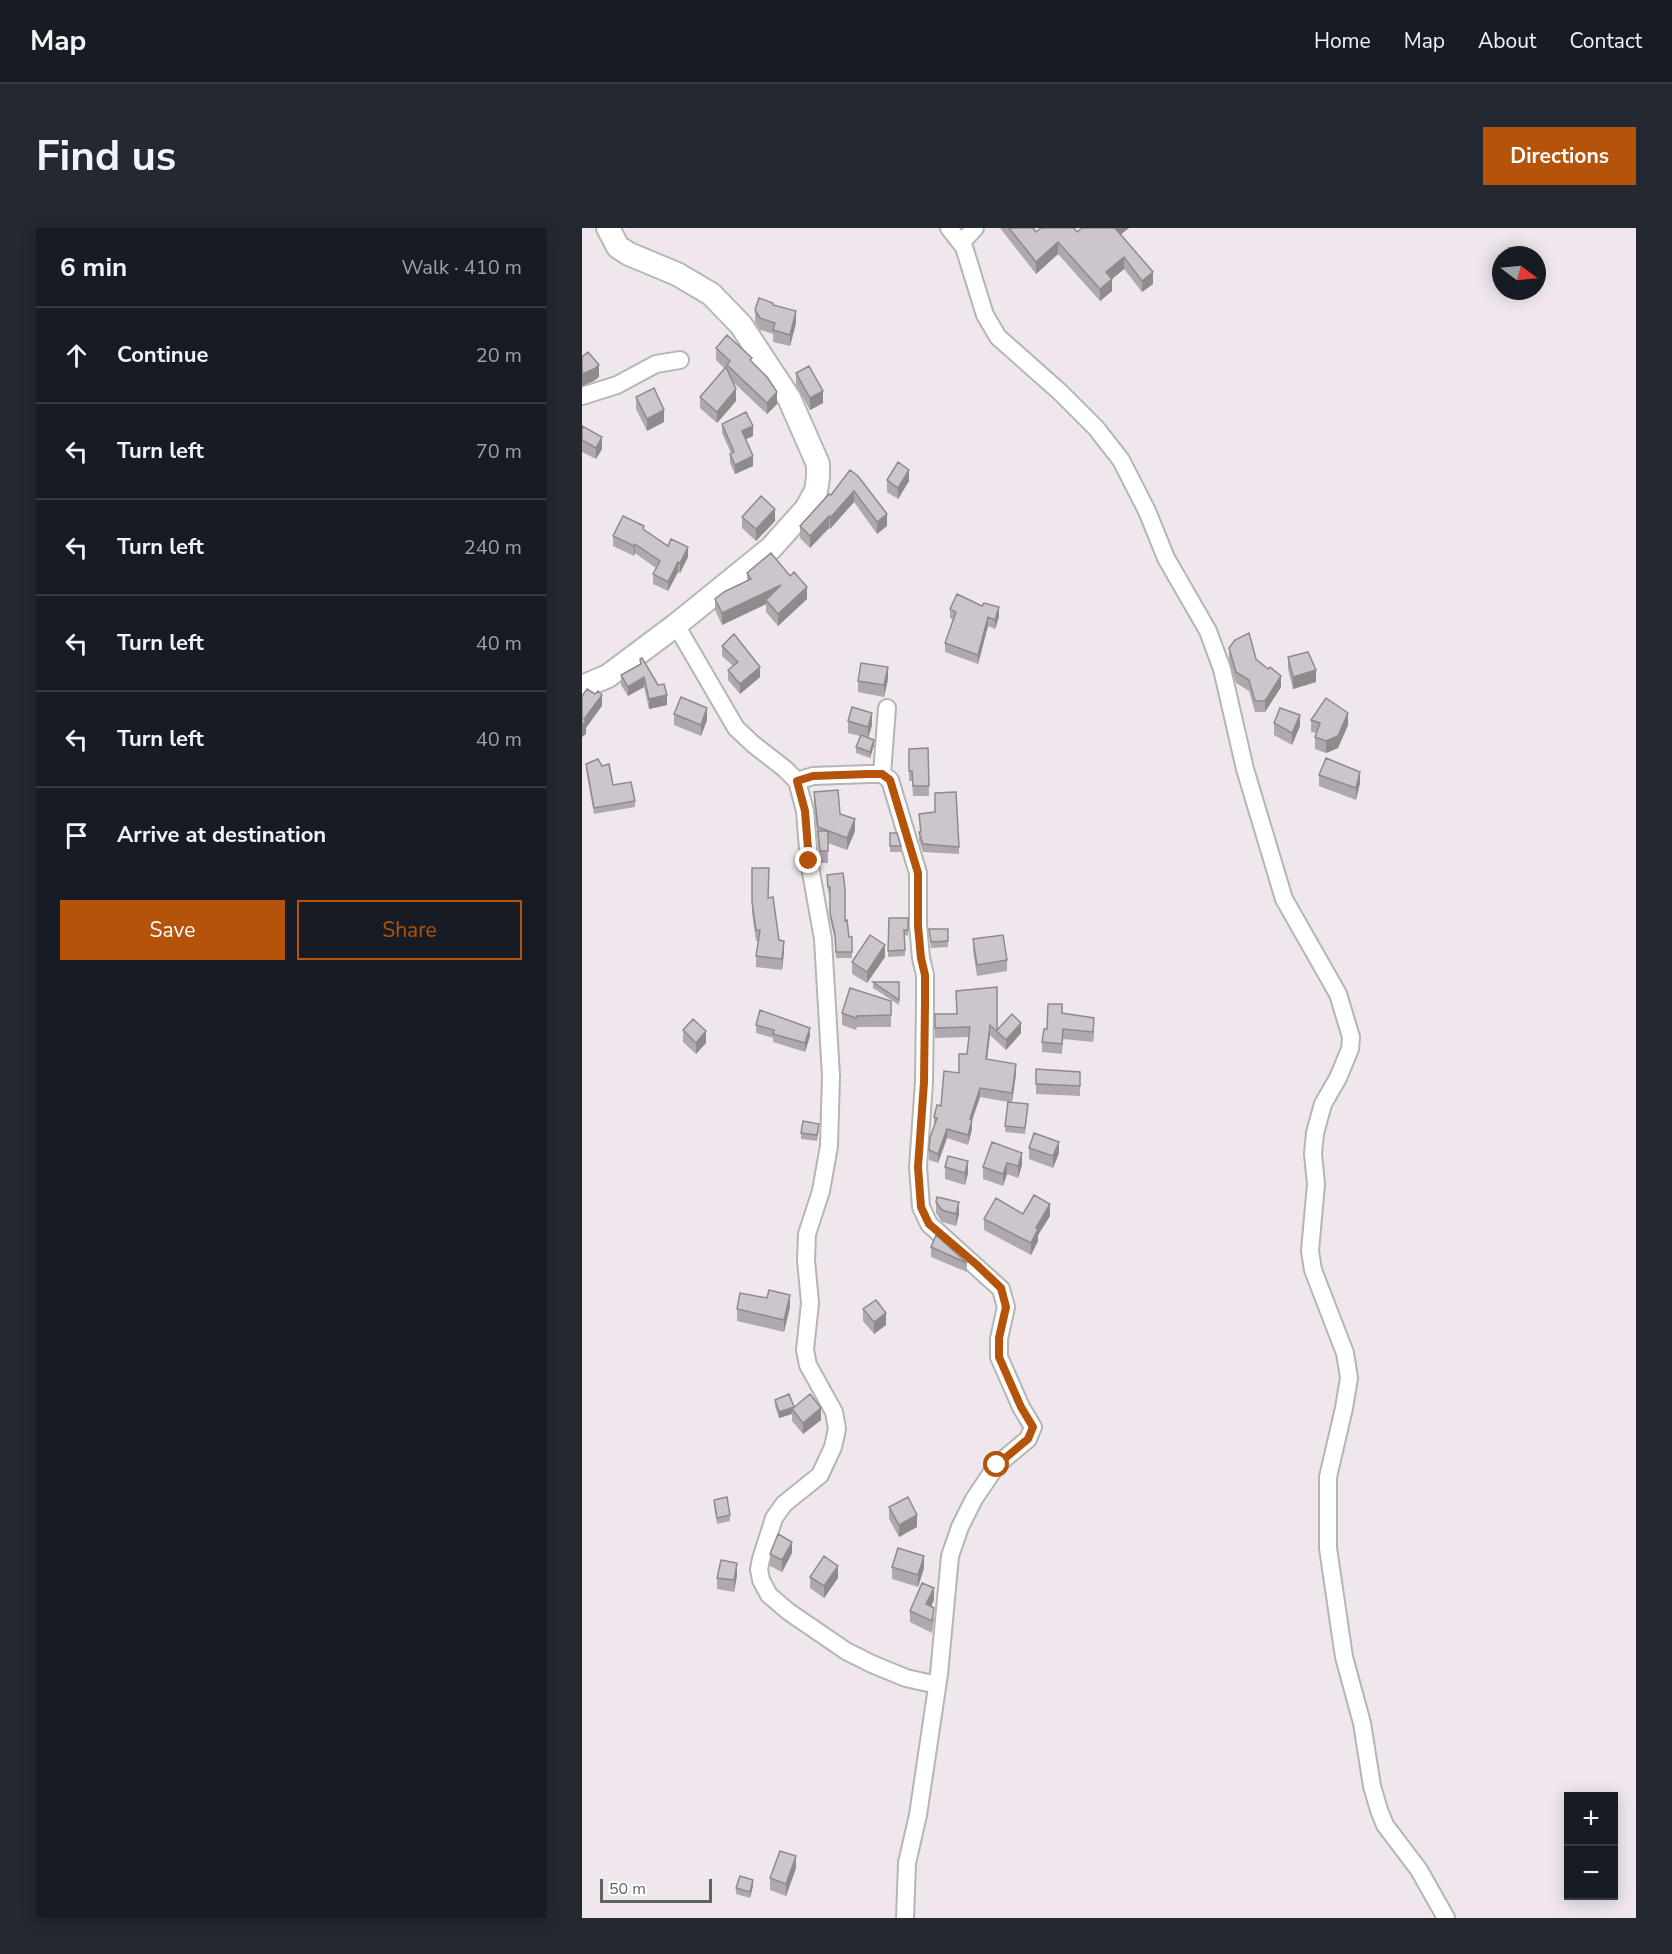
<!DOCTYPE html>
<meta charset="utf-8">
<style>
body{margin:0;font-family:"Nunito Sans",sans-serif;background:#242831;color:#f1f3f6}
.controls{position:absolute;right:18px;bottom:18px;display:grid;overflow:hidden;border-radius:0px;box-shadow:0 3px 15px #0003}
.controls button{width:54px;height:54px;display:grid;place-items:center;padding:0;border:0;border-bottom:2px solid #363941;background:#171b24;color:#f1f3f6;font:30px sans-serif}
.compass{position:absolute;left:910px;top:18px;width:54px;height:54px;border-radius:50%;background:#171b24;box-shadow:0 3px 15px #0003;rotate:106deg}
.scale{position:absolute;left:18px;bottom:15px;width:112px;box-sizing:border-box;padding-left:6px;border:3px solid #5e655e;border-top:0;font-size:16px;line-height:21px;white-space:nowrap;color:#5e655e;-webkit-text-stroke:4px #fff;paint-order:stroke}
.stop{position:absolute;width:18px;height:18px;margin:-14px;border:4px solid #b45309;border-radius:50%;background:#fff}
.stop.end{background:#b45309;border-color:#fff;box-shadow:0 2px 6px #0008}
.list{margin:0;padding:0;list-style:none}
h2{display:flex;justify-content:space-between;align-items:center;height:78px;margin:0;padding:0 24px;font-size:26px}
h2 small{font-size:20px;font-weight:400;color:#9ea1a6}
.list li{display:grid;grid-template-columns:39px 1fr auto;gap:18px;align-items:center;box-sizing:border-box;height:96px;padding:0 24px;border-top:2px solid #363941}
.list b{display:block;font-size:22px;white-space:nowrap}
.list em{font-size:20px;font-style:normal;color:#9ea1a6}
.actions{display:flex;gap:12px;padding:18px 24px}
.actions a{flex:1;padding:14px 0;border:2px solid #b45309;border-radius:0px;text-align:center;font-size:21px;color:#b45309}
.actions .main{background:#b45309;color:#fff}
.icon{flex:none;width:33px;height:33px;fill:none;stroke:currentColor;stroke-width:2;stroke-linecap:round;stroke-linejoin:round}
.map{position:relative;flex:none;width:1054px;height:1690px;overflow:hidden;border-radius:0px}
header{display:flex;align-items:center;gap:36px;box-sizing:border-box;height:84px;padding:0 30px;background:#171b24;border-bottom:2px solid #363941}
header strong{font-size:28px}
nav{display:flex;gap:33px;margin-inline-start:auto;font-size:21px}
.intro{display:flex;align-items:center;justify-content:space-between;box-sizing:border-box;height:144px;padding:0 36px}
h1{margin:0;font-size:42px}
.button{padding:15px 27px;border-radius:0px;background:#b45309;color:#fff;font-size:21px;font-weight:700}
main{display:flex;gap:36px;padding:0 36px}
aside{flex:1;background:#171b24;border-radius:0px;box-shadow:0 3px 15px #0003}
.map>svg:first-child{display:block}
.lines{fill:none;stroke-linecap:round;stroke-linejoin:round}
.street-casing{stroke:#b2b7b2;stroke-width:20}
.secondary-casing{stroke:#b3bab3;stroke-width:26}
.street{stroke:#fff;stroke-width:16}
.secondary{stroke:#fff;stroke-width:22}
.wall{fill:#afa9af}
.shaded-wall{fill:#8f8a8e}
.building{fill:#ccc5cb;stroke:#8f8a8e;stroke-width:1.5}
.route{stroke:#b45309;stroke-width:8}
</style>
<header>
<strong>Map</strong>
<nav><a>Home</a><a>Map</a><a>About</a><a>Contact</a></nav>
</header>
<div class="intro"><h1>Find us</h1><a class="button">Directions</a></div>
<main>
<aside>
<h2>6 min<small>Walk · 410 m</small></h2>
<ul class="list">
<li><svg class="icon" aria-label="ahead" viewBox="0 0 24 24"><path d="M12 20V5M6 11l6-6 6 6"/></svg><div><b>Continue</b></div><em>20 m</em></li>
<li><svg class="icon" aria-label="left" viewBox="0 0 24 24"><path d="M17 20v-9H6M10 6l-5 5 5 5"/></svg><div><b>Turn left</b></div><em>70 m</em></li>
<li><svg class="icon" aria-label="left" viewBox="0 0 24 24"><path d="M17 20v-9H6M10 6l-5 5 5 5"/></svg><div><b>Turn left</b></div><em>240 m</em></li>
<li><svg class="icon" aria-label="left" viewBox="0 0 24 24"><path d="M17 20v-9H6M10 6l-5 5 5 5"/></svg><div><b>Turn left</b></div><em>40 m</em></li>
<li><svg class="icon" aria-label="left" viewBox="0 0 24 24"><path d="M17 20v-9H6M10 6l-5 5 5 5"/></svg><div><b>Turn left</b></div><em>40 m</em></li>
<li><svg class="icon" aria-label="arrive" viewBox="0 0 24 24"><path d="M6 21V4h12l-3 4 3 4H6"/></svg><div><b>Arrive at destination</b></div></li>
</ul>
<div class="actions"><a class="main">Save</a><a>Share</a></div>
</aside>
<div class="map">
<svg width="1054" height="1690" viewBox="0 0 1054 1690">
<rect width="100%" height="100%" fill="#efe7ed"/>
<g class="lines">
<defs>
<path id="street" d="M367,0L382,19L403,87L416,109L478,164L514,200L539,232L565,283L584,330L626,403L640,441L663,541L702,671L756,766L769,809L768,821L756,850L741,876L733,905L731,926L734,956L728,1023L731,1042L763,1125L767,1150L762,1180L746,1249V1320L762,1429L780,1495L790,1558L797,1582L803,1597L837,1642L864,1690
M379,15L393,0
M0,168L35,157L74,136L98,132
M94,397L154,500L171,516L203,541L215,553L231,548L287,546H300L308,552L336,645V697L339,730L343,747V776L342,854L336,939L339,979L347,996L419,1061L424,1079L417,1111V1129L439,1179L451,1199L446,1211L415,1237L392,1271L378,1299L368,1328L357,1446L336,1587L325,1635L323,1690
M300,546L305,480
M215,553L223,583L227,633L241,711L249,848L247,918L239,963L225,1006L224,1032L228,1075L223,1122L226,1137L252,1184L255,1201L251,1219L238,1247L202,1276L192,1290L179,1331L177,1341L179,1352L187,1367L207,1384L264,1423L290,1436L324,1450L355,1457"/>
<path id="secondary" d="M0,459L26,448L94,397L189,320L224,281L234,263L236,249V236L207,170L159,97L129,66L95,46L47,26L36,19L26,0"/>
</defs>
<use href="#street" class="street-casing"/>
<use href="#secondary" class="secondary-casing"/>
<use href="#street" class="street"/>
<use href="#secondary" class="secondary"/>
</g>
<path class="wall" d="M418,0H451L454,4H495L500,0H547L539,6L571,56L560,64L542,41L530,51V63L518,73L476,26L454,46Z
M191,78L214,95L208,118L191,114V106L178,102L173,94V82Z
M134,120L170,135L195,176L185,186L151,154L154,173L135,195L118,180V169L142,140L134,132Z
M214,145L241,175L228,182L214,157Z
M54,169L82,194L65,203L54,181Z
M140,196L171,208L163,211L171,238L153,246L148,235V226L149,225L140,205Z
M0,198L20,221L14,231L0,224Z
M268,242L305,298L295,306L272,274L248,301L247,300L228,320L218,310V298L249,267Z
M305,252L327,253L316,271L305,264Z
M160,289L193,293L174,313L160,300Z
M62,302L86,318L106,329L98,345L96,344L86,363L71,356V346L74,340L53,325L52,328L31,318V308Z
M165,345L225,371L196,398L184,384V376L140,397L133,382V371L165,353Z
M368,381L417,389L413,401L406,398L396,436L363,424V415L371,392L368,390Z
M140,418L178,449L158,466L146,452V442L151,438L140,428Z
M647,420L674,431L699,459L683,484H673L667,463L654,455L647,431Z
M706,429L734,454L711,461L706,441Z
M58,431L85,477L67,481L62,459L46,468L39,457V447L58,436Z
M306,451L302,469L276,464V453Z
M92,486L125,492L119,508L92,497Z
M729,492L766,497L756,520L744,525L733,521V509L735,505L729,504Z
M266,493L290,497L286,509L292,517L288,530L274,525V519L278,508L266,505Z
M692,495L718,498L710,517L692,507Z
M346,520L347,568H331L330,553H327V521Z
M4,536L20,538L31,557L53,573V579L12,586L4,542Z
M737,547L778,555L774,572L737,558Z
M232,564L258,586L273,603L265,622L246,615V635H238L232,576Z
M337,586L377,619V626L341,624L337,612V604H338Z
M308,605L319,618V624H308Z
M170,640L186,670L197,712L202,724L200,742L174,739V728L176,713H174L170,685Z
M245,647L263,693L267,709H270V730H254L253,712L248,691V664L246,665Z
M307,690L326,702V708L323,707V728L306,729Z
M347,701H366V719L349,720Z
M391,711L425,732V743L395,748L391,723Z
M303,729L285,755L270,746V734Z
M291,754H317V777L291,760Z
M374,763L415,802L439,805L424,822L408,807L405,831L434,846L430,874L446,882L443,906L423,904L426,874L398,869L390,892V901L386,917L365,910L356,935L347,932V922L352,898V889L377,845L385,826L387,809L353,810V800L375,786Z
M309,773V799H275L274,802L260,797V785Z
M480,785L512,800L511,814L481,811L480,826L460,824V814L465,801Z
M174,797L228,808L223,824L191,814V810L174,805Z
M101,802L124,815L114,826L101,814Z
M454,841L498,844V868L454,866Z
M237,902L235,913L219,911V905Z
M410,914L440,937L436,950L425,946L421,958L401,951V939Z
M447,920L477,925L471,940L447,931Z
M363,939L386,945L383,957L363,951Z
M354,974L377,986L374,998L360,994L354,985Z
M441,986L468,988L456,1007V1013L449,1027L402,1002V991Z
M349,1019L385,1035V1044L349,1029Z
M185,1070L208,1079L202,1104L155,1093V1081Z
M281,1081L304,1097L292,1106L281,1093Z
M193,1172L212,1180L239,1192L221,1206L210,1193V1186L197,1190L193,1178Z
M132,1272L148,1287V1293L135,1296L132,1278Z
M307,1279L335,1299L317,1309L307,1291Z
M210,1325L200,1344L188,1338V1326Z
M310,1339L342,1340L336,1359L310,1351Z
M155,1347L152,1364L135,1361V1350Z
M228,1349L256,1350L242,1370L228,1360Z
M352,1372L349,1379L352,1392L350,1405L328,1394V1383Z
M214,1640L204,1668L188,1662V1650Z
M171,1658L168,1670L154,1666V1660Z"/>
<path class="shaded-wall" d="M533,0H547L533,11Z
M476,14V26L454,46V34Z
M542,29V41L530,51V63L518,73V61L524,44Z
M571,44V56L560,64V53Z
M214,83V95L208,118V107Z
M17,137V149L12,153L0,158V146Z
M154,161V173L135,195V184Z
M241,163V175L228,182V170Z
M195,164V176L185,186V175Z
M82,182V194L65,203V191Z
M171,198V208L160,213V203Z
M20,209V221L14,231V220Z
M171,228V238L153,246V237Z
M327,242V253L316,271V260Z
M272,263V274L248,301V290Z
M193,281V293L174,313V301Z
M305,286V298L295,306V294Z
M247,288V300L228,320V308Z
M53,316V325L52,328V318Z
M106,319V329L98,345V335Z
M96,334V344L86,363V354Z
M199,357L184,372V376L140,397V385Z
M225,359V371L196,398V386Z
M417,379V389L413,401V392Z
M406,389V398L396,436V427Z
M178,439V449L158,466V456Z
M306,439V451L302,469V457Z
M734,442V454L711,461V449Z
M699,448V459L683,484V473Z
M62,449V459L46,468V459Z
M20,467V478L4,500V506L0,509V497L2,491Z
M85,467V477L67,481V471Z
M125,480V492L119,508V497Z
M290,485V497L286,511V499Z
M766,485V497L756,520L744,525V513Z
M718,487V498L710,517V505Z
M292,512V517L288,530V524Z
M778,544V555L774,572V560Z
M273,591V603L265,622V610Z
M202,713V724L200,742V731Z
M303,717V729L285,755V744Z
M512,790V800L511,814V804Z
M439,795V805L424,822V812Z
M408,797V807L404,840V831Z
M228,800V808L223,824V815Z
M124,803V815L114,826V815Z
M434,836V846L430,874V865Z
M398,860V869L390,892V901L386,917L388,891Z
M365,901V910L356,935V926Z
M477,914V925L471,940V928Z
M440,925V937L436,950V938Z
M386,933V945L383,957V945Z
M425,935V946L421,958V946Z
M377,974V986L374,998V986Z
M468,976V988L456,1007V1013L449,1027V1015L454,1000Z
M208,1067V1079L202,1104V1092Z
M304,1085V1097L292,1106V1094Z
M212,1179L210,1181V1186L197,1190V1184Z
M239,1180V1192L221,1206V1195Z
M335,1287V1299L317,1309V1297Z
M210,1314V1325L200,1344V1332Z
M342,1328V1340L336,1359V1347Z
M155,1335V1347L152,1364V1352Z
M256,1338V1350L242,1370V1358Z
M352,1360V1372L344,1388V1376Z
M214,1628V1640L204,1668V1656Z
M171,1652V1658L168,1670V1664Z"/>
<path class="building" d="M427,0H451L454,4L459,0H492L495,4L500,0H533L571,44L560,53L542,29L524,44L530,51L518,61L476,14L454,34Z
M177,70L191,75V77L214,83L208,107L191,102L193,95L178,90L173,82Z
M145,107L170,130L168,132L185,149L195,164L185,175L145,137L148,133L134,120Z
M6,124L17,137L12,141L0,146V129Z
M227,138L241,163L228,170L214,145Z
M144,139L154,161L135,184L118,169Z
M72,160L82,182L65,191L54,169Z
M164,184L171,198L160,203L171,228L153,237L148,226L152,224L140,196Z
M0,198L20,209L14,220L0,212Z
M316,234L327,242L316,260L305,252Z
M268,242L276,248L305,286L295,294L272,263L248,290L247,288L228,308L218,298L247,266L249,267Z
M179,268L193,281L174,301L160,289Z
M41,288L62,298L61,301L86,318L89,311L106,319L98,335L96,334L86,354L71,346L78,333L53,316L52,318L31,308Z
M189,325L208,348L212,344L225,359L196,386L184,372L199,357L140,385L133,371L142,364L169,351L165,345Z
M375,366L400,378L402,375L417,379L413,392L406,389L396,427L363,415L374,384L368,381Z
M667,405L674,431L686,441L688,439L699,448L683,473H673L667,452L654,444L647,420L653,412Z
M152,406L178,439L158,456L146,442L156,434L140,418Z
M726,424L734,442L711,449L706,429Z
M60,430L76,457L82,456L85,467L67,471L62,449L46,459L39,447L59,436L58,431Z
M279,435L306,439L302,457L276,453Z
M5,461L13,466L16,463L20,467L2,491L4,494L0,497V468Z
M99,469L125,480L119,497L92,486Z
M744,470L766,485L756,508L744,513L733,509L738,495L729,492Z
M270,479L290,485L286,499L266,493Z
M698,480L718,487L710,505L692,495Z
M279,507L292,512L288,524L274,519Z
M346,520L347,558H331L330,543H327V521Z
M744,530L778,544L774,560L737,547Z
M16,531L20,538L27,536L31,557L49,554L53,573L12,580L4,536Z
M256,562L258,586L273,591L265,610L236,599L232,564Z
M374,564L377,619L341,616L337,604H339L337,586L353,584V565Z
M236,603H246V623H238Z
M308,605H315L319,618H308Z
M170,640H187L186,670L191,669L197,712L202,713L200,731L174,728L178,702H174L170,674Z
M261,645L263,661V693L265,692L267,709H270V724H254L253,706L248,685V659H246L245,647Z
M307,690H326V702H322L323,722L306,723Z
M347,701H366V713L349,714Z
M288,707L303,717L285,744L270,734Z
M421,707L425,732L395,737L391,711Z
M291,754H317V772Z
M415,759V802L430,786L439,795L424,812L408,797L404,831L434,836L430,865L398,860L388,891L390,892L386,907L365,901L356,926L347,922L348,910L355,890L352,889L355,877L359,878L362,843L377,845V826H385L388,799L353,800V786H375L374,763Z
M268,760L309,773V787L275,788L274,790L260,785Z
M466,776H480V785L512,790L511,804L481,801L480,816L460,814L462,801H465Z
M178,782L228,800L223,815L191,806L192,802L174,797Z
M111,791L124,803L114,815L101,802Z
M454,841L498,844V858L454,856Z
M426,874L446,876L443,900L423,898Z
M221,893L237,896L235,907L219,905Z
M452,905L477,914L471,928L447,920Z
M410,914L440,925L436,938L425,935L421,946L401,939Z
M366,928L386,933L383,945L363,939Z
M452,967L468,976L454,1000L456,1001L449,1015L402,991L414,970L441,986Z
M355,969L377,974L374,986L360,982L354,974Z
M354,1007L385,1035L349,1019Z
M187,1062L208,1067L202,1092L155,1081L158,1065L185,1070Z
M294,1072L304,1085L292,1094L281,1081Z
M207,1166L212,1179L197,1184L193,1172Z
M228,1166L239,1180L221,1195L210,1181Z
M145,1269L148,1287L135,1290L132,1272Z
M326,1269L335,1287L317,1297L307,1279Z
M196,1306L210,1314L200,1332L188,1326Z
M316,1320L342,1328L336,1347L310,1339Z
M242,1328L256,1338L242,1358L228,1349Z
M139,1332L155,1335L152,1352L135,1350Z
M340,1355L352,1360L344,1376L352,1380L350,1393L328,1383Z
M198,1623L214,1628L204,1656L188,1650Z
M158,1648L171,1652L168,1664L154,1660Z"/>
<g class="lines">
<path class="route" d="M227,633L223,583L215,553L231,548L286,546H300L308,552L336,645V698L339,730L343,747V776L342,854L336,939L339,979L347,996L395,1037L419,1060L424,1079L417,1110V1129L439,1179L451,1199L446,1211L415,1237"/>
</g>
</svg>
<div class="controls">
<button>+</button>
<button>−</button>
</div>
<svg class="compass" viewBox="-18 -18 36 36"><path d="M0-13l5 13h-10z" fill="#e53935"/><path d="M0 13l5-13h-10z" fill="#9ea1a6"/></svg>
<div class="scale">50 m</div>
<div class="stop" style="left:415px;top:1237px"></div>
<div class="stop end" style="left:227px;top:633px"></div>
</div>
</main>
